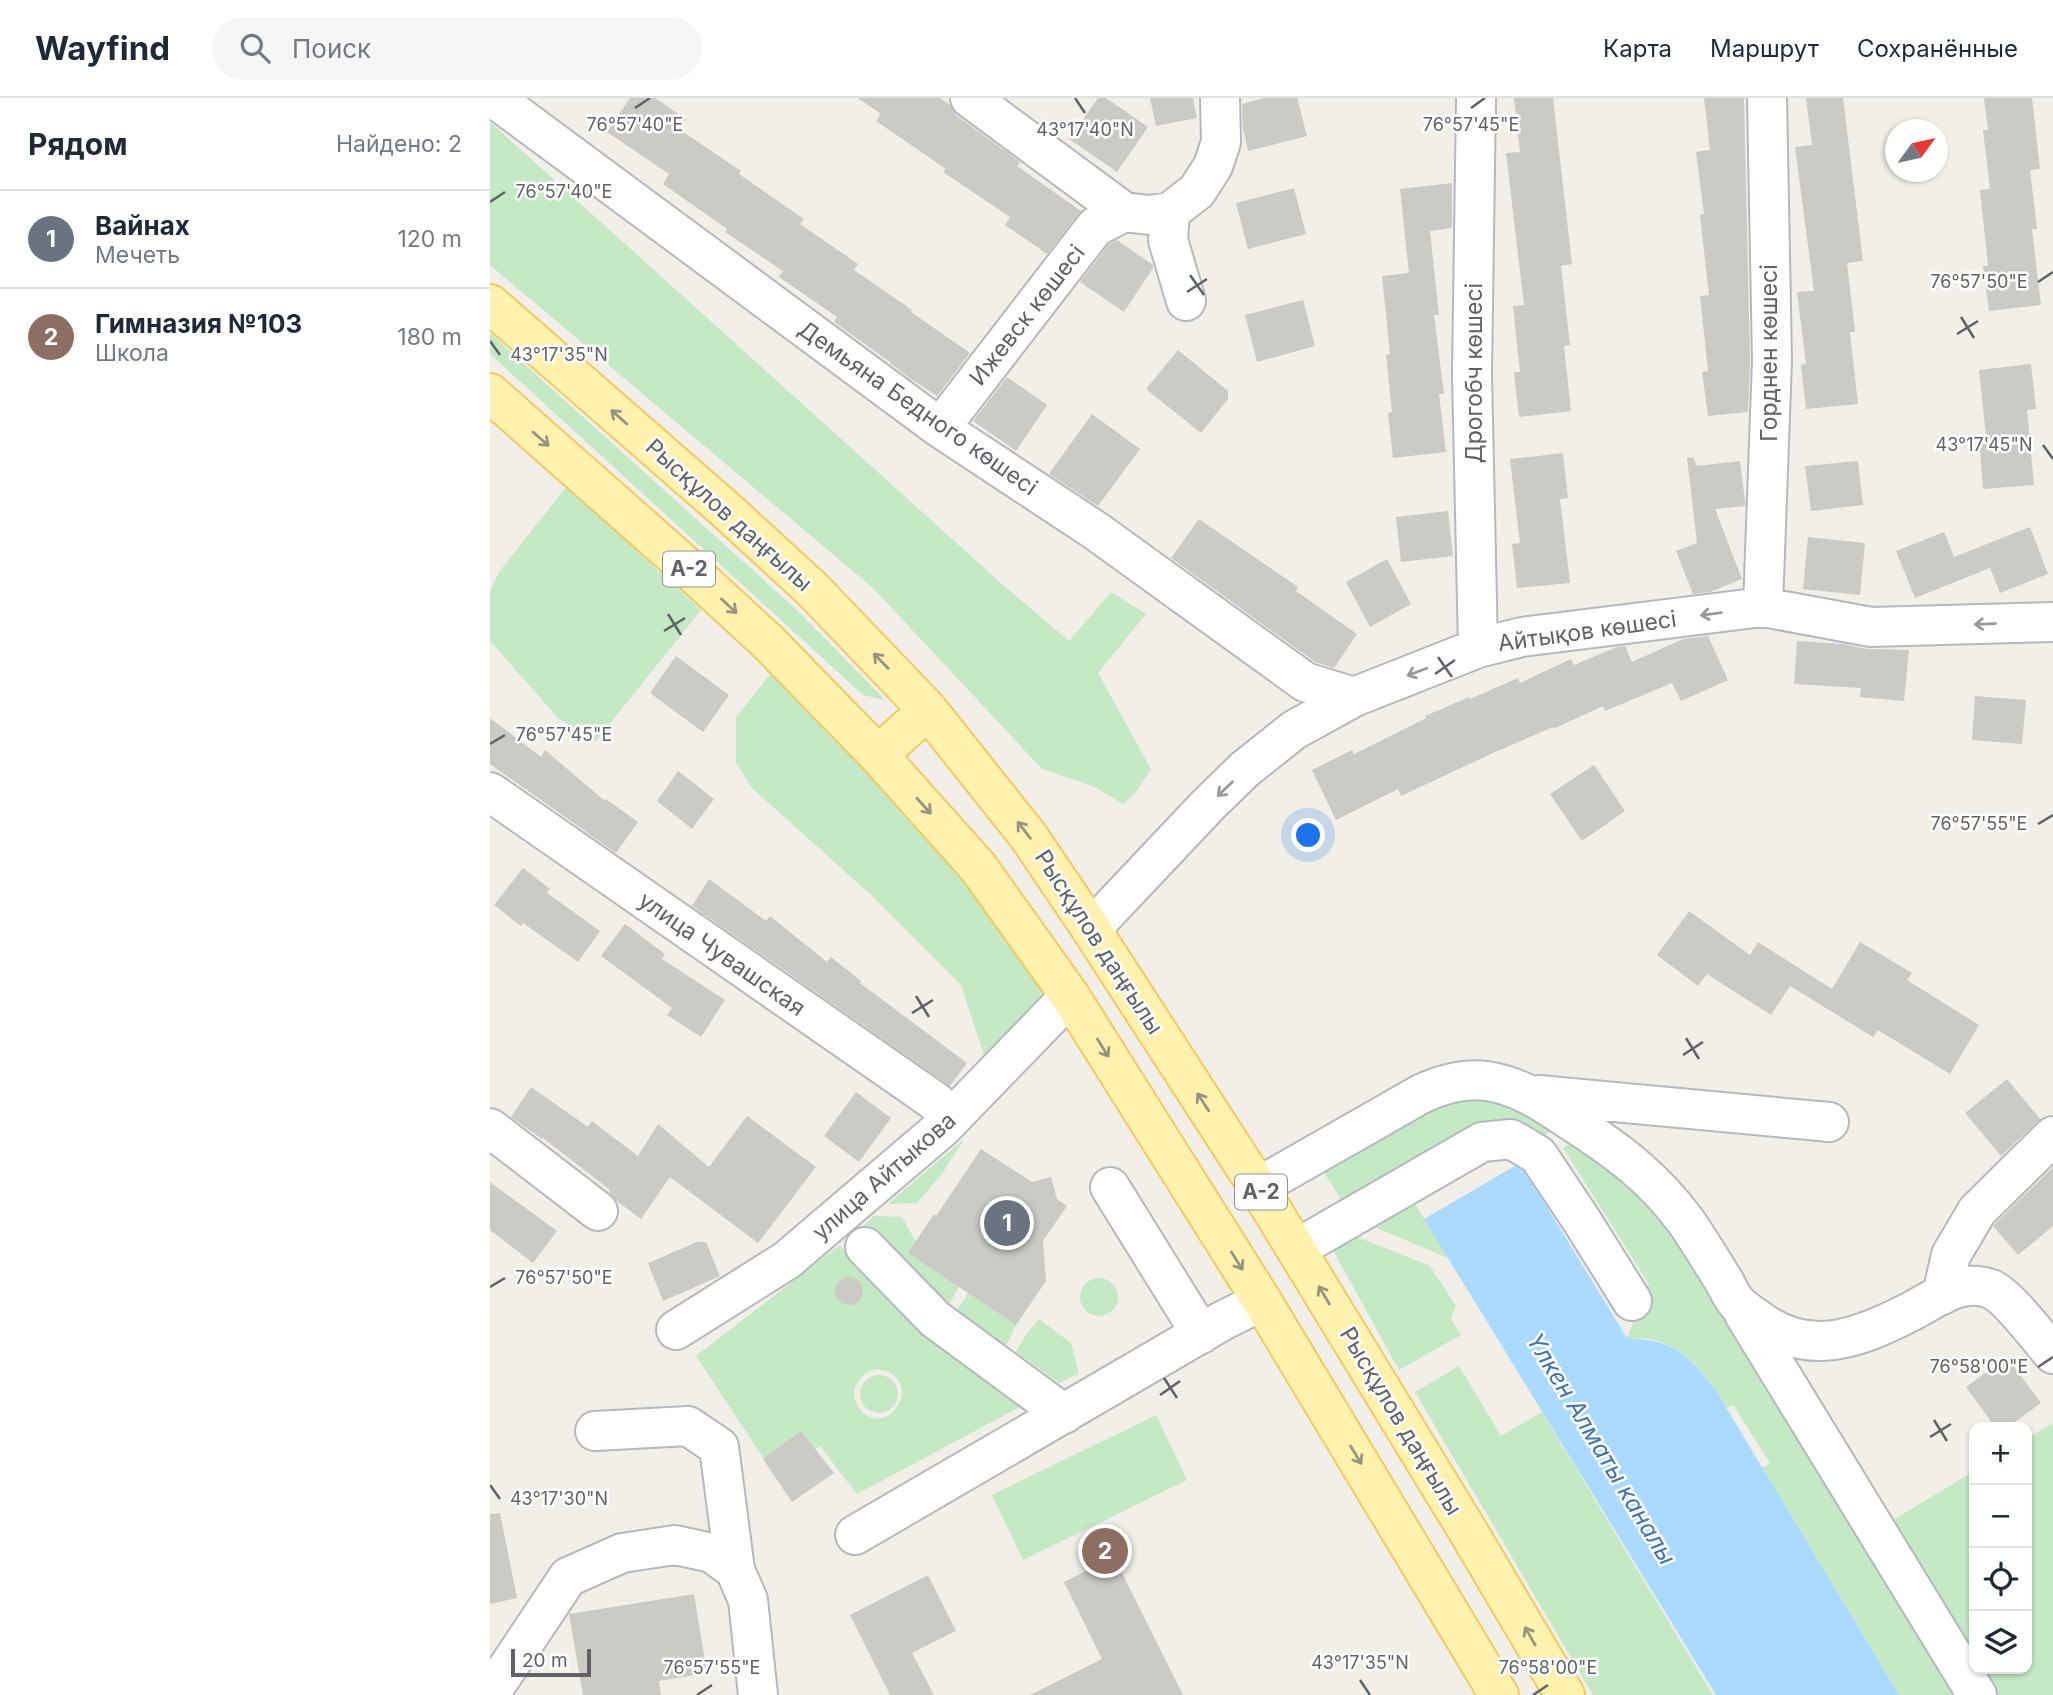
<!DOCTYPE html>
<html lang="ru">
<meta charset="utf-8">
<style>
body{margin:0;font-family:Inter,sans-serif;background:#f6f6f7;color:#1f2937}
.controls{position:absolute;right:21px;bottom:21px;display:grid;overflow:hidden;border-radius:14px;box-shadow:0 2px 5px #0004}
.controls button{width:63px;height:63px;display:grid;place-items:center;padding:0;border:0;border-bottom:2px solid #e0e1e3;background:#fff;color:#1f2937;font:35px sans-serif}
.compass{position:absolute;left:1395px;top:21px;width:63px;height:63px;border-radius:50%;background:#fff;box-shadow:0 2px 5px #0004;rotate:57deg}
.scale{position:absolute;left:21px;bottom:18px;width:80px;box-sizing:border-box;padding-left:7px;border:4px solid #5f6368;border-top:0;font-size:19px;line-height:24px;white-space:nowrap;color:#5f6368;-webkit-text-stroke:5px #fff;paint-order:stroke}
.you{position:absolute;left:819px;top:738px;width:24px;height:24px;margin:-18px;border:5px solid #fff;border-radius:50%;background:#1a73e8;box-shadow:0 0 0 10px #1a73e833}
.badge{display:grid;place-items:center;width:46px;height:46px;border-radius:50%;background:#ea4335;color:#fff;font-size:23px;font-weight:700}
.pin{position:absolute;translate:-50% -50%;border:4px solid #fff;box-shadow:0 2px 7px #0006}
.list{margin:0;padding:0;list-style:none}
h2{display:flex;justify-content:space-between;align-items:center;height:91px;margin:0;padding:0 28px;font-size:30px}
h2 small{font-size:23px;font-weight:400;color:#747a83}
.list li{display:grid;grid-template-columns:46px 1fr auto;gap:21px;align-items:center;box-sizing:border-box;height:98px;padding:0 28px;border-top:2px solid #e0e1e3}
.list b{display:block;font-size:26px;white-space:nowrap}
.list p{margin:0;font-size:23px;white-space:nowrap;color:#747a83}
.list em{font-size:23px;font-style:normal;color:#747a83}
.icon{flex:none;width:38px;height:38px;fill:none;stroke:currentColor;stroke-width:2;stroke-linecap:round;stroke-linejoin:round}
.map{position:relative;flex:none;width:1563px;height:1597px;overflow:hidden}
header{display:flex;align-items:center;gap:42px;box-sizing:border-box;height:98px;padding:0 35px;background:#fff;border-bottom:2px solid #e0e1e3}
header strong{font-size:33px}
nav{display:flex;gap:38px;margin-inline-start:auto;font-size:24px}
.search{width:490px;height:63px;background:#f6f6f7;display:flex;align-items:center;gap:18px;box-sizing:border-box;padding:0 24px;border-radius:38px;color:#747a83;font-size:26px}
main{display:flex}
aside{flex:1;background:#fff}
.map>svg:first-child{display:block}
.green{fill:#c5e8c5;fill-rule:evenodd}
.water{fill:#aadaff}
.building{fill:#cccac5}
.lines{fill:none;stroke-linecap:round;stroke-linejoin:round}
.minor-casing{stroke:#b5b8bc;stroke-width:42}
.major-casing{stroke:#f2c960;stroke-width:42}
.minor{stroke:#fff;stroke-width:38}
.major{stroke:#fff2af;stroke-width:38}
.oneway{stroke:#979581}
.oneway2{stroke:#979a9d}
.ticks{fill:none;stroke:#5f6368;stroke-width:2.5}
.labels{text-anchor:middle;stroke-width:5;stroke-linejoin:round;paint-order:stroke}
.shield{fill:#fff;stroke:#8f9295;stroke-width:2}
.shield-label{font-size:21px;font-weight:bold;fill:#5f6368}
.street-label{font-size:23px;fill:#5f6368;stroke:#fff}
.water-label{font-size:24px;font-style:italic;fill:#4174aa;stroke:#fff}
.ticks-label{font-size:18px;text-anchor:middle;fill:#5f6368;stroke:#fff;stroke-width:5;stroke-linejoin:round;paint-order:stroke}
</style>
<header>
<strong>Wayfind</strong>
<div class="search"><svg class="icon" aria-label="search" viewBox="0 0 24 24"><circle cx="10" cy="10" r="6"/><path d="M15 15l6 6"/></svg>Поиск</div>
<nav><a>Карта</a><a>Маршрут</a><a>Сохранённые</a></nav>
</header>
<main>
<aside>
<h2>Рядом<small>Найдено: 2</small></h2>
<ul class="list">
<li><span class="badge" style="background:#6b7280">1</span><div><b>Вайнах</b><p>Мечеть</p></div><em>120 m</em></li>
<li><span class="badge" style="background:#8d6e63">2</span><div><b>Гимназия №103</b><p>Школа</p></div><em>180 m</em></li>
</ul>
</aside>
<div class="map">
<svg width="1563" height="1597" viewBox="0 0 1563 1597">
<rect width="100%" height="100%" fill="#f1efe8"/>
<path class="green" d="M0,24L513,487L579,543L621,494L656,516L608,575L661,671L644,697L633,706L605,689L552,671L384,491L0,167Z
M0,235L308,513L395,602L373,597L0,256Z
M77,388L211,512L106,643L69,621L0,543V493L9,474Z
M283,573L428,721L530,848L558,898L498,969L471,887L381,797L263,691L246,665V619Z
M991,991L1069,1026L1046,1044L857,1112L829,1066L941,1001Z
M1092,1039L1173,1115L1469,1597H1409L1272,1370L1280,1365L1243,1307L1236,1310C1219,1281 1199,1251 1165,1242C1156,1240 1146,1240 1137,1240L1159,1186L1073,1050Z
M474,1041L452,1076L427,1105L398,1106Z
M919,1096L958,1160L870,1123Z
M384,1118L412,1119L426,1144L419,1155L469,1189L455,1213L374,1127Z
M857,1135L940,1168L966,1208L961,1221L971,1237L909,1272L839,1145Z
M350,1147L379,1178L543,1302L367,1396L330,1348L325,1351L274,1361L206,1258ZM385,1271C440,1276 398,1347 369,1310C357,1294 369,1276 385,1271Z
M590 1199a19 19 0 1 1 38 0a19 19 0 1 1-38 0Z
M478,1195L526,1227L515,1250L464,1217Z
M549,1221L581,1245L589,1275L569,1285L526,1254L536,1237Z
M969,1268L1011,1338L1052,1314L1223,1597H1103L925,1294Z
M370 1296a19 19 0 1 1 38 0a19 19 0 1 1-38 0Z
M666,1317L697,1382L533,1462L502,1397Z
M1563,1325V1597H1509L1493,1571H1537V1341Z
M1484,1373V1556L1403,1422Z"/>
<path class="water" d="M1030,1065L1137,1240C1186,1242 1200,1257 1228,1296L1409,1597H1226L934,1121Z"/>
<path class="building" d="M140,0H165L196,21L189,31L251,73L249,76L314,121L310,126L368,166L364,172L422,212L421,214L480,255L447,298L418,279L400,265V264L344,224L347,219L289,179L293,173L235,134L237,131L173,86L179,76L117,34Z
M368,0H450L460,7L467,18L530,64L527,68L591,113L557,156L515,127L520,119L453,74L456,71L386,23L391,16Z
M608,0H616L658,29L627,74L579,41Z
M660,0H703L707,20L666,28Z
M774,0H807L817,38L758,53L753,31L752,6Z
M1024,0H1063L1082,166L1071,168L1080,247L1074,248L1081,313L1029,319L1024,274H1030L1023,208L1034,207L1016,55L1030,54Z
M1214,0H1254L1260,262L1258,314L1218,318L1212,274L1218,273L1210,198L1219,197L1210,117L1214,116L1206,54L1220,52Z
M1316,0H1353L1373,163L1357,165L1365,234H1360L1368,306L1316,311L1311,267L1316,266L1307,194L1324,193L1305,49L1322,47Z
M1494,0H1542L1550,71L1540,72L1547,131H1542L1551,207L1499,213L1493,168H1498L1490,92L1500,91L1493,32H1498Z
M962,85V130L940,133L949,217H944L954,296H949L956,354L903,360L898,315L902,314L896,257L900,256L892,178L919,175L910,91Z
M804,90L816,136L758,151L746,105Z
M627,142L663,167V170L634,214L590,184L619,146Z
M813,202L825,248L767,264L755,217Z
M688,252L738,293V301L711,335L656,291Z
M1541,266L1546,311L1537,312L1544,387L1493,391L1489,339L1496,338L1489,272Z
M517,279L557,307L526,353L483,323Z
M602,316L650,351L608,408L559,376Z
M1073,355L1078,400L1070,401L1080,485L1027,490L1022,446L1030,445L1020,361Z
M1203,359L1207,368L1250,363L1255,403V408L1225,411L1252,481L1220,494L1203,496L1186,453L1207,445L1197,360Z
M1368,363L1373,407L1321,413L1315,368Z
M958,413L963,458L911,464L906,419Z
M709,421L808,489L806,493L867,536L844,570L825,564L681,460Z
M1540,429L1558,476L1510,495L1500,470L1425,500L1406,453L1454,434L1464,459Z
M1318,439L1375,445L1370,497L1313,491Z
M897,461L921,506L880,529L856,484Z
M1218,538L1238,582L1191,603L1182,585L1115,613L1113,608L1063,631V629L1003,655L911,698L908,691L846,722L822,672L862,652L864,656L936,620L935,618L979,599L980,601L1028,580L1030,585L1081,561L1084,567L1127,549L1135,548L1142,564L1193,541Z
M1307,543L1354,546L1377,551L1419,552L1414,603L1370,599L1371,590L1304,586Z
M186,558L239,597L213,634L160,595Z
M1485,598L1536,602L1532,646L1482,642Z
M0,620L51,659L55,652L115,703L116,701L148,724L126,755L0,666Z
M1104,667L1135,713L1092,743L1060,696Z
M188,673L224,701L202,731L167,703Z
M33,770L60,791L57,795L110,833L88,864L33,825L31,828L4,807Z
M219,781L276,823L280,818L337,864L341,859L371,883L370,885L477,965L460,988L202,808Z
M1199,813L1260,857L1268,844L1342,891L1370,844L1422,875L1417,882L1489,927L1460,976L1388,932L1383,939L1300,888L1281,917L1217,876L1208,888L1167,857Z
M135,826L175,856L172,861L235,902L211,939L177,917L182,910L111,858Z
M1517,981L1550,1021L1511,1058L1475,1015Z
M41,989L98,1029L102,1023L148,1058L168,1026L219,1069L257,1018L326,1069L268,1145L180,1079L151,1121L128,1104L119,1094L120,1092L53,1040L52,1041L21,1019Z
M366,994L401,1020L369,1064L334,1038Z
M491,1051L542,1084L561,1079L567,1101L577,1108L553,1143L556,1183L526,1227L418,1155L444,1116L446,1118Z
M1563,1069V1128L1528,1157L1503,1128Z
M0,1084L67,1133L43,1165L0,1132Z
M207,1144H216L230,1178L173,1203L158,1165Z
M345 1193a14 14 0 1 1 28 0a14 14 0 1 1-28 0Z
M1517,1259L1551,1305L1518,1329H1505L1476,1289Z
M311,1333L344,1375L302,1404L273,1361Z
M10,1415L27,1500L0,1506V1416Z
M624,1459L693,1597H540L612,1561L574,1484Z
M438,1477L466,1533L422,1555L444,1597H400L360,1517Z
M204,1496L217,1575L169,1583L171,1597H93L79,1516Z"/>
<g class="lines">
<defs>
<path id="minor" d="M4,0L450,330L606,433L815,584L864,599
M480,0L634,114
M986,0L982,276L988,550
M680,114L678,142L696,203
M450,330L605,129L634,114L659,117L680,114L707,93L723,68L731,44L730,0
M1273,509L1282,262L1277,0
M0,694L446,1004L460,1022
M601,831L718,707L755,671L804,632L864,599L988,550L1032,539L1273,509L1381,529L1563,524
M1049,997L1339,1024
M0,1030L108,1113
M620,1089L711,1236
M768,1089L931,996C952,986 973,980 997,983C1029,988 1053,1004 1078,1021C1125,1051 1164,1079 1197,1125C1210,1144 1222,1164 1234,1183C1238,1190 1242,1200 1248,1206C1254,1212 1262,1217 1269,1222C1319,1259 1367,1241 1418,1215C1444,1202 1471,1179 1501,1191C1518,1198 1550,1241 1563,1256
M375,1149L445,1221L574,1316
M806,1151L992,1044L1021,1041L1048,1057L1092,1123L1142,1203
M1452,1197L1461,1157L1487,1113L1563,1038
M1254,1216L1487,1597
M186,1232L297,1162L453,1029L580,898
M105,1333L198,1328L229,1349L245,1472
M365,1437L732,1223L772,1203
M4,1590L78,1479L132,1455L185,1447L222,1455L245,1472L258,1502L268,1597"/>
<path id="major" d="M0,206L236,412L323,492L438,612L539,739L601,831L768,1089L979,1435L1075,1597
M0,295L190,463L278,544L388,657L488,769L580,898L772,1203L1009,1597
M388,657L438,612"/>
</defs>
<use href="#minor" class="minor-casing"/>
<use href="#major" class="major-casing"/>
<use href="#minor" class="minor"/>
<use href="#major" class="major"/>
</g>
<defs><path id="oneway-shaft" d="M-6 0H5M1.5-3L5.5 0L1.5 3" fill="none" stroke-width="1.6" stroke-linecap="round" stroke-linejoin="round" transform="scale(1.75)"/></defs>
<g class="oneway">
<use href="#oneway-shaft" transform="translate(129 319) rotate(-139)"/>
<use href="#oneway-shaft" transform="translate(51 341) rotate(41)"/>
<use href="#oneway-shaft" transform="translate(239 508) rotate(43)"/>
<use href="#oneway-shaft" transform="translate(391 563) rotate(-134)"/>
<use href="#oneway-shaft" transform="translate(434 708) rotate(48)"/>
<use href="#oneway-shaft" transform="translate(534 732) rotate(-128)"/>
<use href="#oneway-shaft" transform="translate(613 950) rotate(58)"/>
<use href="#oneway-shaft" transform="translate(713 1004) rotate(-123)"/>
<use href="#oneway-shaft" transform="translate(747 1163) rotate(58)"/>
<use href="#oneway-shaft" transform="translate(834 1197) rotate(-121)"/>
<use href="#oneway-shaft" transform="translate(866 1357) rotate(59)"/>
<use href="#oneway-shaft" transform="translate(1040 1538) rotate(-120)"/>
</g>
<g class="oneway2">
<use href="#oneway-shaft" transform="translate(1221 516) rotate(173)"/>
<use href="#oneway-shaft" transform="translate(1495 526) rotate(178)"/>
<use href="#oneway-shaft" transform="translate(927 574) rotate(159)"/>
<use href="#oneway-shaft" transform="translate(735 691) rotate(136)"/>
</g>
<path class="ticks" d="M585,0L595,15M145,10L160,0M981,10L995,0M0,104L15,94M700,177L714,197M1548,184L1563,174M697,194L717,181M1471,219L1484,240M1467,236L1488,223M0,243L10,257M1553,347L1563,361M178,516L191,537M174,533L195,520M948,559L962,579M945,576L965,562M0,646L15,637M1548,726L1563,717M426,898L439,919M422,915L443,902M1196,940L1209,961M1193,957L1213,944M0,1189L15,1180M1548,1269L1563,1259M674,1280L687,1300M670,1297L690,1283M1444,1322L1457,1343M1440,1339L1461,1326M0,1387L10,1401M870,1582L880,1597M207,1597L222,1587M1043,1597L1058,1587"/>
<g class="labels">
<g class="shield">
<rect x="173" y="453.5" width="52" height="35" rx="5"/>
<rect x="745" y="1076.5" width="52" height="35" rx="5"/>
</g>
<g class="shield-label">
<text x="199" y="478">A-2</text>
<text x="771" y="1101">A-2</text>
</g>
<g class="street-label">
<text transform="translate(537 217) rotate(-52)" y="8">Ижевск көшесі</text>
<text transform="translate(1279 255) rotate(-90)" y="8">Горднен көшесі</text>
<text transform="translate(984 275) rotate(-90)" y="8">Дрогобч көшесі</text>
<text transform="translate(428 310) rotate(35)" y="8">Демьяна Бедного көшесі</text>
<text transform="translate(239 417) rotate(42)" y="8">Рысқұлов даңғылы</text>
<text transform="translate(1097 533) rotate(-8)" y="8">Айтықов көшесі</text>
<text transform="translate(609 844) rotate(57)" y="8">Рысқұлов даңғылы</text>
<text transform="translate(232 856) rotate(35)" y="8">улица Чувашская</text>
<text transform="translate(394 1078) rotate(-41)" y="8">улица Айтыкова</text>
<text transform="translate(911 1323) rotate(59)" y="8">Рысқұлов даңғылы</text>
</g>
<g class="water-label">
<text transform="translate(1111 1351) rotate(59)" y="8">Үлкен Алматы каналы</text>
</g>
</g>
<g class="ticks-label">
<text x="145" y="33">76°57'40"E</text>
<text x="981" y="33">76°57'45"E</text>
<text x="595" y="38">43°17'40"N</text>
<text x="74" y="100">76°57'40"E</text>
<text x="1489" y="190">76°57'50"E</text>
<text x="69" y="263">43°17'35"N</text>
<text x="1494" y="353">43°17'45"N</text>
<text x="74" y="643">76°57'45"E</text>
<text x="1489" y="732">76°57'55"E</text>
<text x="74" y="1186">76°57'50"E</text>
<text x="1489" y="1275">76°58'00"E</text>
<text x="69" y="1407">43°17'30"N</text>
<text x="870" y="1571">43°17'35"N</text>
<text x="222" y="1576">76°57'55"E</text>
<text x="1058" y="1576">76°58'00"E</text>
</g>
</svg>
<div class="controls">
<button>+</button>
<button>−</button>
<button><svg class="icon" aria-label="locate" viewBox="0 0 24 24"><circle cx="12" cy="12" r="6"/><path d="M12 2v4M12 18v4M2 12h4M18 12h4"/></svg></button>
<button><svg class="icon" aria-label="layers" viewBox="0 0 24 24"><path d="M12 4l9 5-9 5-9-5zM3 14l9 5 9-5"/></svg></button>
</div>
<svg class="compass" viewBox="-18 -18 36 36"><path d="M0-13l5 13h-10z" fill="#e53935"/><path d="M0 13l5-13h-10z" fill="#747a83"/></svg>
<div class="scale">20 m</div>
<div class="you"></div>
<div class="pin badge" style="left:517px;top:1125px;background:#6b7280">1</div>
<div class="pin badge" style="left:615px;top:1453px;background:#8d6e63">2</div>
</div>
</main>
